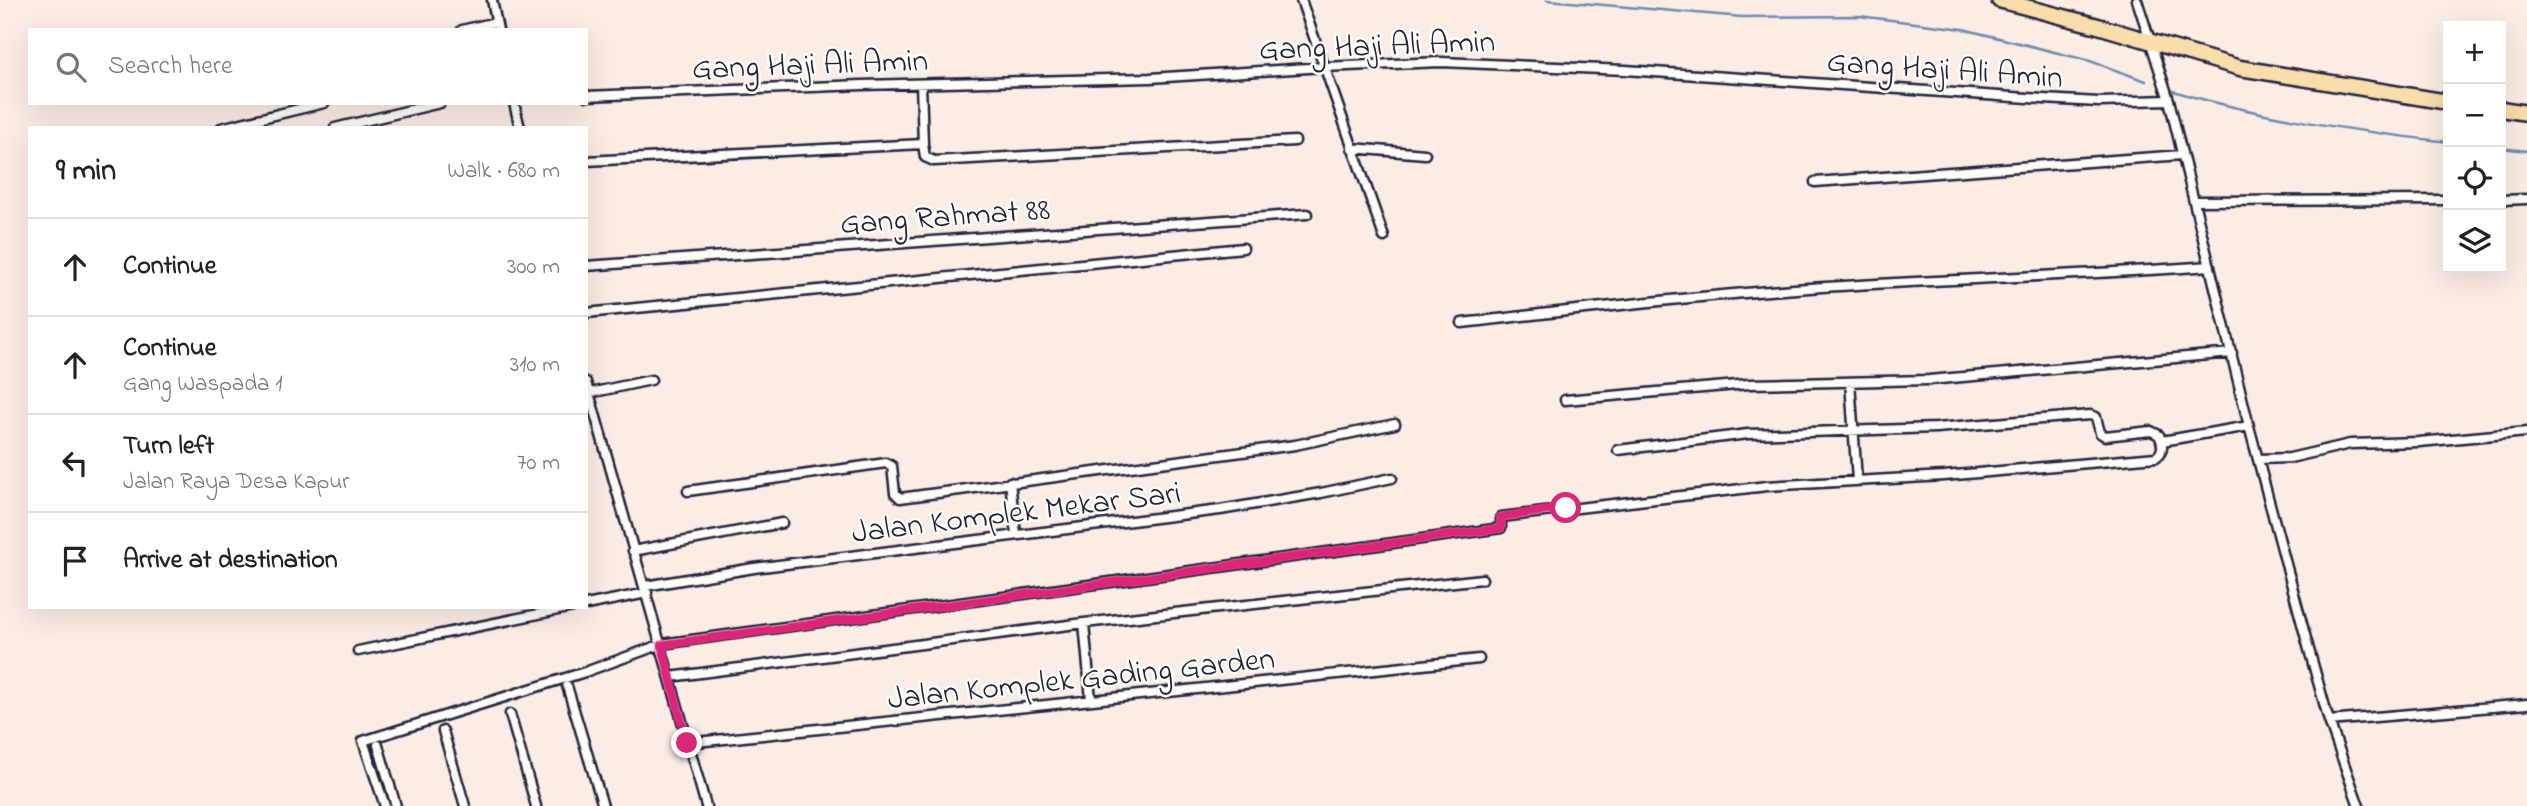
<!DOCTYPE html>
<meta charset="utf-8">
<style>
body{margin:0;font-family:"Indie Flower",sans-serif;background:#f2f2f2;color:#222}
.controls{position:absolute;right:21px;top:21px;display:grid;overflow:hidden;border-radius:0px;box-shadow:0 7px 28px #0002}
.controls button{width:63px;height:63px;display:grid;place-items:center;padding:0;border:0;border-bottom:2px solid #e0e0e0;background:#fff;color:#222;font:35px sans-serif}
.stop{position:absolute;width:21px;height:21px;margin:-16px;border:5px solid #db2777;border-radius:50%;background:#fff}
.stop.end{background:#db2777;border-color:#fff;box-shadow:0 2px 7px #0008}
.list{margin:0;padding:0;list-style:none}
h2{display:flex;justify-content:space-between;align-items:center;height:91px;margin:0;padding:0 28px;font-size:30px}
h2 small{font-size:23px;font-weight:400;color:#767676}
.list li{display:grid;grid-template-columns:46px 1fr auto;gap:21px;align-items:center;box-sizing:border-box;height:98px;padding:0 28px;border-top:2px solid #e0e0e0}
.list b{display:block;font-size:26px;white-space:nowrap}
.list p{margin:0;font-size:23px;white-space:nowrap;color:#767676}
.list em{font-size:23px;font-style:normal;color:#767676}
.icon{flex:none;width:38px;height:38px;fill:none;stroke:currentColor;stroke-width:2;stroke-linecap:round;stroke-linejoin:round}
.map{position:relative;flex:none;width:2527px;height:806px;overflow:hidden}
.search{position:absolute;background:#fff;box-shadow:0 7px 28px #0002;left:28px;top:28px;width:560px;height:77px;display:flex;align-items:center;gap:18px;box-sizing:border-box;padding:0 24px;border-radius:0px;color:#767676;font-size:26px}
.panel{position:absolute;background:#fff;box-shadow:0 7px 28px #0002;left:28px;top:126px;width:560px;height:483px;border-radius:0px}
.map>svg:first-child{display:block}
.lines{fill:none;stroke-linecap:round;stroke-linejoin:round}
.stream{stroke:#6e8aae;stroke-width:2.5}
.street-casing{stroke:#22223b;stroke-width:13}
.highway-casing{stroke:#22223b;stroke-width:19}
.street{stroke:#fdfcf7;stroke-width:8}
.highway{stroke:#f9ddab;stroke-width:14}
.route{stroke:#db2777;stroke-width:9}
.labels{text-anchor:middle;stroke-width:5;stroke-linejoin:round;paint-order:stroke}
.street-label{font-size:32px;fill:#22223b;stroke:#fdfcf7}
</style>
<div class="map">
<svg width="2527" height="806" viewBox="0 0 2527 806">
<rect width="100%" height="100%" fill="#fcece6"/>
<filter id="ink" filterUnits="userSpaceOnUse"><feTurbulence type="fractalNoise" baseFrequency=".0143" numOctaves="2"/><feDisplacementMap in="SourceGraphic" scale="14" xChannelSelector="R" yChannelSelector="G"/><feConvolveMatrix kernelMatrix="1 2 1 2 8 2 1 2 1" color-interpolation-filters="sRGB"/></filter>
<g filter="url(#ink)">
<g class="lines">
<path class="stream" d="M1547,0L1742,17L1859,16L1963,29L2090,61L2146,81
M2167,89C2257,117 2355,131 2448,142
M2501,148L2527,151"/>
<defs>
<path id="street" d="M492,0L498,30
M1301,0L1384,237
M2137,0L2169,100L2249,426L2308,646L2329,721L2359,806
M462,30L496,22
M921,84L923,144
M586,96L862,85L1150,78L1324,67L1441,62L1625,70L2043,99L2099,102L2169,100
M514,103L520,128
M221,128L324,103
M335,128L440,103
M1352,148L1425,154
M586,161L923,144L925,157L934,161L1295,141
M1815,182L2182,155
M2501,200L2527,199
M2194,201L2448,200
M586,266L1307,214
M586,313L1243,248
M1462,323C1577,310 1693,296 1809,288C1943,279 2077,276 2210,266
M586,382L706,806
M1850,382L1857,480
M590,393L651,380
M1565,400L1749,384L1929,380L2232,353
M2162,441L2249,426
M2258,459L2290,458L2350,444L2419,442L2527,432
M1010,482L1016,534
M688,491L886,463L892,466L895,493L900,498L1295,445L1395,424
M633,551L782,523
M645,586L754,568L1220,510L1321,493L1392,478
M586,605L647,593
M1084,623L1091,700
M358,651L573,607
M670,677L1084,623L1482,579
M567,686L603,806
M510,714L536,806
M2329,721L2527,704
M443,731L465,806
M687,743L1479,659
M378,745L396,806
M385,806L363,741L585,672L662,644L1494,529L1501,528V517L1767,486L1944,476L2156,457C2164,452 2163,443 2159,435L2151,431L2105,436L2100,433L2096,417L2090,415L1936,428L1748,434L1618,450"/>
<path id="highway" d="M1999,0L2098,26L2240,68L2448,102
M2501,109L2527,113"/>
</defs>
<use href="#street" class="street-casing"/>
<use href="#highway" class="highway-casing"/>
<use href="#street" class="street"/>
<use href="#highway" class="highway"/>
</g>
</g>
<g class="lines" filter="url(#ink)">
<path class="route" d="M687,743L662,645L1494,529L1501,528V517L1566,508"/>
</g>
<g class="labels">
<g class="street-label">
<text transform="translate(1377 44) rotate(-2)" y="11">Gang Haji Ali Amin</text>
<text transform="translate(810 63) rotate(-2)" y="11">Gang Haji Ali Amin</text>
<text transform="translate(1945 68) rotate(4)" y="11">Gang Haji Ali Amin</text>
<text transform="translate(945 215) rotate(-4)" y="11">Gang Rahmat 88</text>
<text transform="translate(1016 511) rotate(-7)" y="11">Jalan Komplek Mekar Sari</text>
<text transform="translate(1081 677) rotate(-6)" y="11">Jalan Komplek Gading Garden</text>
</g>
</g>
</svg>
<div class="controls">
<button>+</button>
<button>−</button>
<button><svg class="icon" aria-label="locate" viewBox="0 0 24 24"><circle cx="12" cy="12" r="6"/><path d="M12 2v4M12 18v4M2 12h4M18 12h4"/></svg></button>
<button><svg class="icon" aria-label="layers" viewBox="0 0 24 24"><path d="M12 4l9 5-9 5-9-5zM3 14l9 5 9-5"/></svg></button>
</div>
<div class="stop" style="left:1566px;top:508px"></div>
<div class="stop end" style="left:687px;top:743px"></div>
<div class="search"><svg class="icon" aria-label="search" viewBox="0 0 24 24"><circle cx="10" cy="10" r="6"/><path d="M15 15l6 6"/></svg>Search here</div>
<section class="panel">
<h2>9 min<small>Walk · 680 m</small></h2>
<ul class="list">
<li><svg class="icon" aria-label="ahead" viewBox="0 0 24 24"><path d="M12 20V5M6 11l6-6 6 6"/></svg><div><b>Continue</b></div><em>300 m</em></li>
<li><svg class="icon" aria-label="ahead" viewBox="0 0 24 24"><path d="M12 20V5M6 11l6-6 6 6"/></svg><div><b>Continue</b><p>Gang Waspada 1</p></div><em>310 m</em></li>
<li><svg class="icon" aria-label="left" viewBox="0 0 24 24"><path d="M17 20v-9H6M10 6l-5 5 5 5"/></svg><div><b>Turn left</b><p>Jalan Raya Desa Kapur</p></div><em>70 m</em></li>
<li><svg class="icon" aria-label="arrive" viewBox="0 0 24 24"><path d="M6 21V4h12l-3 4 3 4H6"/></svg><div><b>Arrive at destination</b></div></li>
</ul>
</section>
</div>
